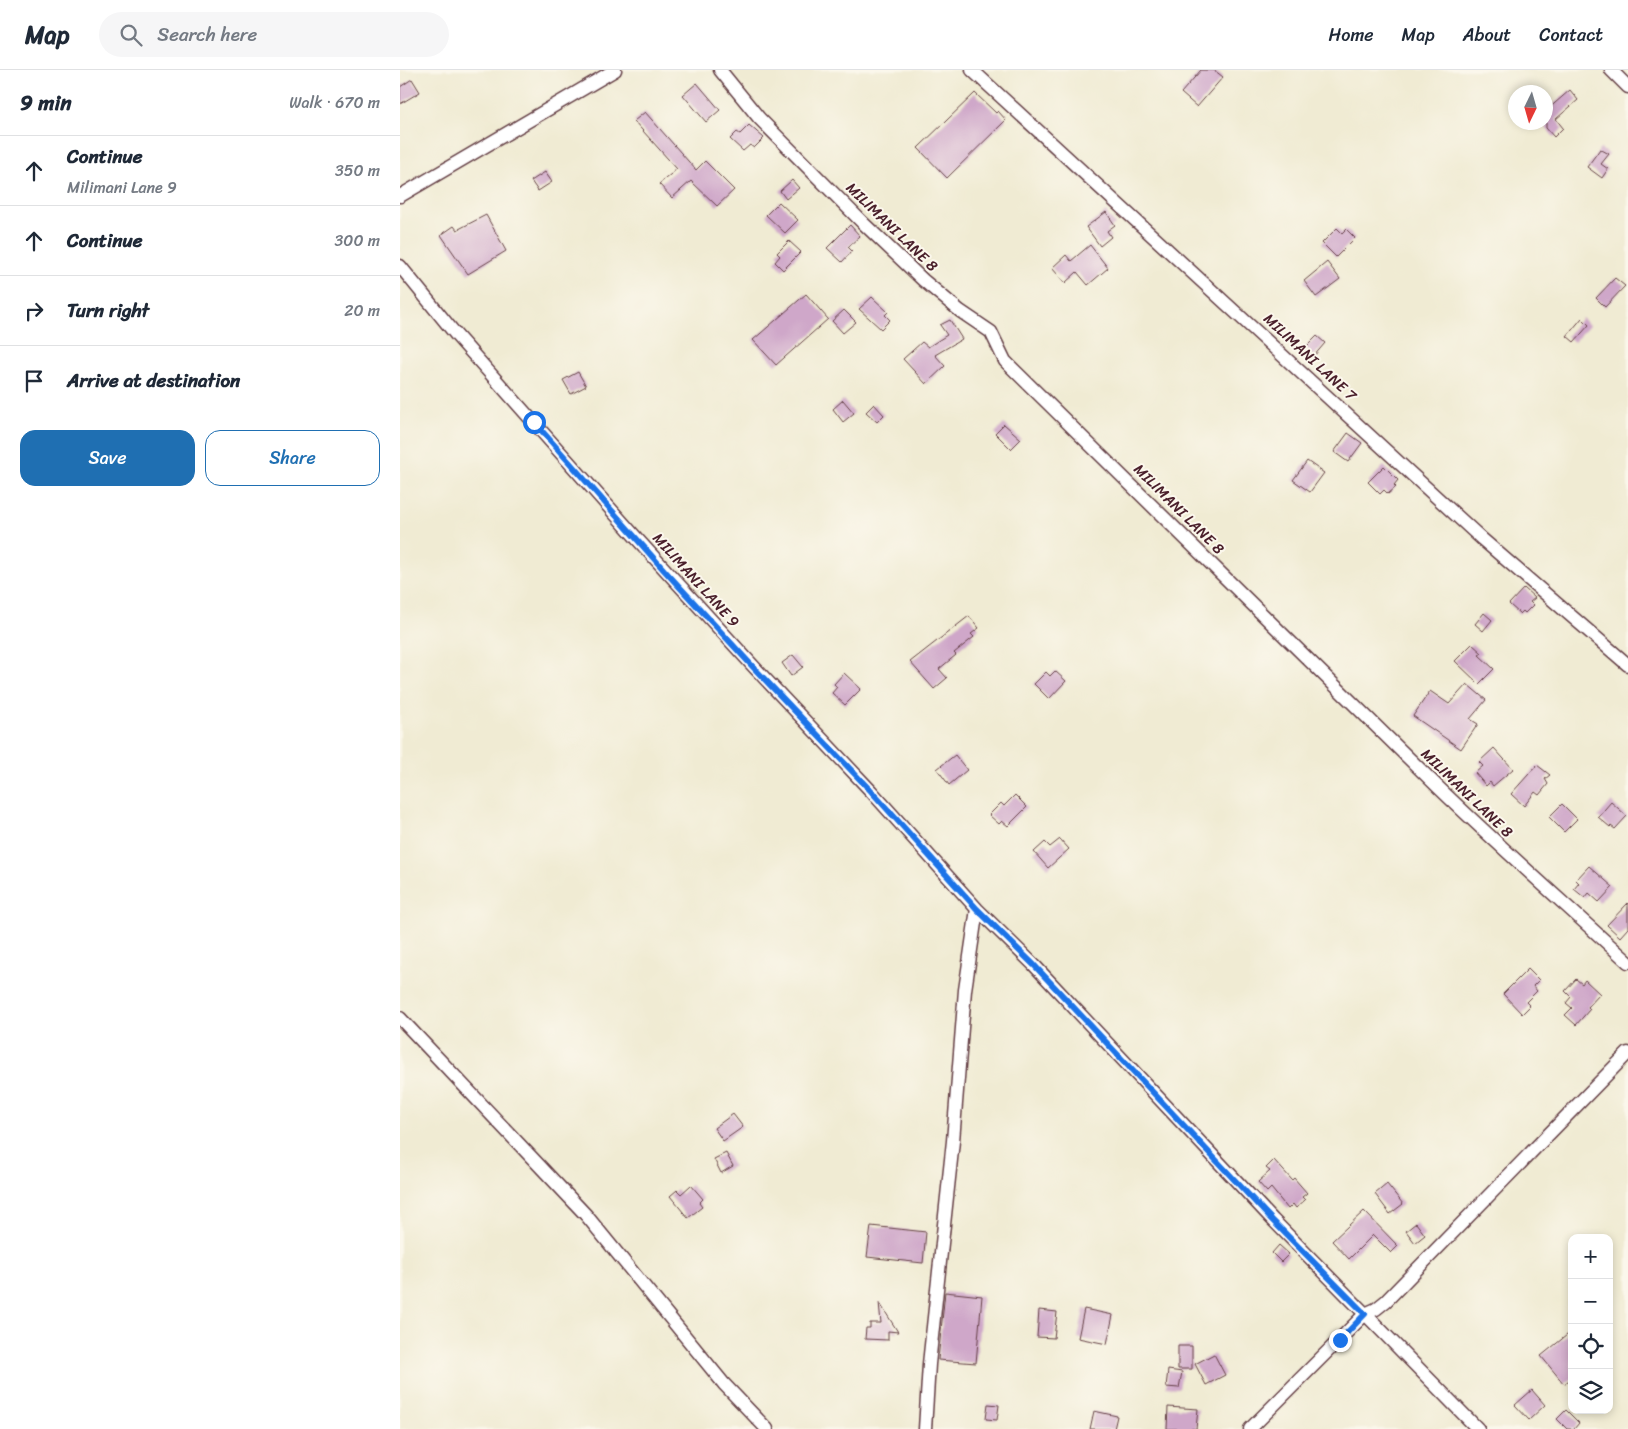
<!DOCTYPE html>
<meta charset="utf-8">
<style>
body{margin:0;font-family:Sriracha,sans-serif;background:#f6f6f7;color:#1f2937}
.controls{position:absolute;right:15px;bottom:15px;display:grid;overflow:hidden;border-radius:10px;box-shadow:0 2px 8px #0003}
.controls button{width:45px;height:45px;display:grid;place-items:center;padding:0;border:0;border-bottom:1px solid #e0e1e3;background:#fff;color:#1f2937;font:25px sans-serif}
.compass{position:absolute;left:1108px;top:15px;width:45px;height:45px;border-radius:50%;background:#fff;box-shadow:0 2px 8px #0003;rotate:185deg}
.stop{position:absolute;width:15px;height:15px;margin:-11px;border:4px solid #1a73e8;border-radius:50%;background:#fff}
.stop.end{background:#1a73e8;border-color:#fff;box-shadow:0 1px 5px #0008}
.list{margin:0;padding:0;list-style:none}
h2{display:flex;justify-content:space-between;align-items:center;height:65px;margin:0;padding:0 20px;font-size:21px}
h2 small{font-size:16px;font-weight:400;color:#747a83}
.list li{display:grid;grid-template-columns:32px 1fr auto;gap:15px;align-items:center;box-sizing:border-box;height:70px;padding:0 20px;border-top:1px solid #e0e1e3}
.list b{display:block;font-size:19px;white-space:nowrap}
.list p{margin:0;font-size:16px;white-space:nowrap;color:#747a83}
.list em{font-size:16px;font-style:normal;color:#747a83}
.actions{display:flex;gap:10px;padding:15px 20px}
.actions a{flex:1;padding:11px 0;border:1px solid #1f6fb2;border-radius:15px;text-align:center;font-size:18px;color:#1f6fb2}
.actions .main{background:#1f6fb2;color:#fff}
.icon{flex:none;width:28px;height:28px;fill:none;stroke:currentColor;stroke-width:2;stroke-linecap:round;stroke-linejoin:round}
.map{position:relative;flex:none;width:1228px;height:1359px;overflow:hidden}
header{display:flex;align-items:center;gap:30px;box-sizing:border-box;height:70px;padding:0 25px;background:#fff;border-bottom:1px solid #e0e1e3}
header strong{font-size:24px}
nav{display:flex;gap:28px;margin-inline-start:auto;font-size:18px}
.search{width:350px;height:45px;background:#f6f6f7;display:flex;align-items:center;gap:12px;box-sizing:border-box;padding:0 18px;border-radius:28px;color:#747a83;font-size:19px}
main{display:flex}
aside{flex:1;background:#fff}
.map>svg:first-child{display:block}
.building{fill:#cfa7c9}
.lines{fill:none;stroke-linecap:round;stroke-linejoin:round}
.minor-casing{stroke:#633e44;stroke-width:15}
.minor{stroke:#fff;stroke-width:12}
.route{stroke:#1a73e8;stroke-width:6}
.labels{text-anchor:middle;stroke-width:4;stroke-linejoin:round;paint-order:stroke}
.street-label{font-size:15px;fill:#4a1f2b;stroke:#fbf7ec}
</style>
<header>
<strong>Map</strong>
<div class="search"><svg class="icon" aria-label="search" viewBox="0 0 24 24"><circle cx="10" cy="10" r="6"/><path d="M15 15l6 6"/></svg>Search here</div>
<nav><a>Home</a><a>Map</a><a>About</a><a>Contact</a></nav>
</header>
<main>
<aside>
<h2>9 min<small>Walk · 670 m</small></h2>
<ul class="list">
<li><svg class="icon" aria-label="ahead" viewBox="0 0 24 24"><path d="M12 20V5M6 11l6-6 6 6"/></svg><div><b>Continue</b><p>Milimani Lane 9</p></div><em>350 m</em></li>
<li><svg class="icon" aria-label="ahead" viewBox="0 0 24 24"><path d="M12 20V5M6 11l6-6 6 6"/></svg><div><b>Continue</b></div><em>300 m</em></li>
<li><svg class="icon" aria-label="right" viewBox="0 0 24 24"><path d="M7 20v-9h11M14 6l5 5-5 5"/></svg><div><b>Turn right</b></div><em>20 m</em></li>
<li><svg class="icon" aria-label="arrive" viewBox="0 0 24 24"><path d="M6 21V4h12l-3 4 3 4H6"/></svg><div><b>Arrive at destination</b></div></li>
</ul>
<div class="actions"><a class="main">Save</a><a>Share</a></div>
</aside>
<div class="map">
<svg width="1228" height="1359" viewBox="0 0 1228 1359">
<rect width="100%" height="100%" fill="#fbf7ec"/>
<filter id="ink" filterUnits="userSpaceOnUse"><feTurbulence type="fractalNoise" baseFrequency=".02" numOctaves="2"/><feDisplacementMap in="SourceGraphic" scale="10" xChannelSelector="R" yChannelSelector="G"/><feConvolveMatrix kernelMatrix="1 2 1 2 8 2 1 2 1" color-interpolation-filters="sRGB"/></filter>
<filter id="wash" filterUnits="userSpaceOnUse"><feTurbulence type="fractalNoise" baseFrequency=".0096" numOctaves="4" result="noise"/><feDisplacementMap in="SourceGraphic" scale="20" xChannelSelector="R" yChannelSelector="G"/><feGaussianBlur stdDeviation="1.12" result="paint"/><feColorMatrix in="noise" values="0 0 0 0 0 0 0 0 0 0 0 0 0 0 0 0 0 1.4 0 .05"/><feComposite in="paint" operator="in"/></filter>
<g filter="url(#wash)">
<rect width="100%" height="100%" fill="#f0ebd3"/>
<g id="blocks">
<path class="building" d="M801,0H814L823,7L797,37L781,23Z
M12,9L20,22L0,34V17Z
M297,13L320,40L306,52L283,25Z
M1170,20L1178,30L1156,49L1163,58L1154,67L1146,58V38L1147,40Z
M575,23L596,43L598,41L606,50L547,108L518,78Z
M245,42L296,100L305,91L334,120L317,136L291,111L272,128L259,114L277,99L234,51Z
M349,55L364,68L354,78L350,75L343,81L330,69L337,62L340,64Z
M1200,79L1209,84L1201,94L1208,99L1202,108L1187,97Z
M145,102L152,112L138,121L131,111Z
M392,110L399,118L386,129L380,121Z
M379,132L398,150L385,163L366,145Z
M706,142L715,155L707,161L711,167L700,176L686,157Z
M86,145L106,181L68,204L41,165L54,156L57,160Z
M450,155L460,166L448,177L452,181L442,192L427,178Z
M937,158L942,163L946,159L955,168L936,187L922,173Z
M389,171L401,182L383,200L375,192L380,186L377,183Z
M690,175L708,198L688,215L677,202L665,213L652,198L666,185L671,191Z
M927,192L940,209L916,227L904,211Z
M1215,208L1225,216L1205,237L1196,228Z
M406,224L428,249L376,295L353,270Z
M472,227L488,242L485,245L490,250L481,259L459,239Z
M444,240L456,252L443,263L432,251Z
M1182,248L1189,255L1174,272L1167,266Z
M550,250L562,269L535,285L545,296L526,314L503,289L522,272L528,277L547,265L540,255Z
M917,266L925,273L913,287L904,279Z
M178,302L186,316L171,324L163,310Z
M443,330L454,343L443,352L433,339Z
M474,334L484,345L477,352L466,342Z
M604,354L621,369L611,379L595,363Z
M948,363L962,373L948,392L934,382Z
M907,391L924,403L910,422L893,410Z
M984,396L998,410L994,415L996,417L988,424L984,420L980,424L968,412Z
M1124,518L1135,528L1130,532L1133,535L1125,543L1123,541L1120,544L1109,534Z
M1084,543L1092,550L1083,561L1075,554Z
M569,546L579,558L571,564L574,567L554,583L556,585L539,599L547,608L534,619L510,592Z
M1072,574L1082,583L1079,585L1094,599L1079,614L1055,591Z
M393,585L403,597L391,606L382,593Z
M655,601L666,611L649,629L634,614L646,602L650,606Z
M444,603L461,619L445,635L432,623L437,617L434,614Z
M1067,614L1086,630L1070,649L1078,654L1061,679L1013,646L1030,621L1049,634Z
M1094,678L1113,699L1093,716L1090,712L1086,716L1075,703L1083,696L1079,692Z
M555,685L567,700L549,715L537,699Z
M1137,695L1150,705L1145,709L1148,714L1139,725L1135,722L1124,736L1111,724Z
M615,725L627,737L608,756L602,751L599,754L589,745L601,733L604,736Z
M1211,732L1227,746L1215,759L1211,756L1210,757L1198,747Z
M1162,734L1177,749L1164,762L1149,747Z
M660,769L669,779L648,798L634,782L645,772L650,777Z
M1189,796L1213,817L1199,832L1189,823L1185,828L1174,819L1179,813L1176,810Z
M1228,833V858L1220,867L1207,855Z
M1128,899L1139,910L1133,916L1137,921L1126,932L1130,936L1122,944L1103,924Z
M1176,909L1182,914L1185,910L1200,924L1188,937L1190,939L1176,955L1165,945L1172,938L1166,933L1171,927L1165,921Z
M333,1044L343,1057L323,1071L314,1058Z
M326,1083L333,1096L321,1103L314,1089Z
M874,1090L892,1110L894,1108L907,1123L902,1127L905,1130L896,1138L893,1134L888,1139L871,1118L867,1122L858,1112L870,1101L866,1098Z
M987,1114L1003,1134L990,1144L975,1124Z
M291,1115L303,1129L299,1133L302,1137L288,1148L270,1126L277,1120L281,1124Z
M964,1141L998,1176L991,1183L973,1165L949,1189L932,1171Z
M1016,1153L1025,1165L1015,1173L1006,1161Z
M471,1156L526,1162L523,1193L467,1187Z
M879,1175L889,1184L881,1192L872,1183Z
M545,1222L582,1226L576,1293L538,1290Z
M479,1232L498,1262L488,1261V1270L465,1269L466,1258H470V1253H481Z
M684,1239L713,1245L707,1274L678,1268Z
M639,1240L657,1242L654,1268L637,1267Z
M1172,1261V1308L1164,1314L1141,1286Z
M778,1276H792V1299H778Z
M814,1284L825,1305L806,1315L795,1294Z
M768,1300L782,1302L779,1318L766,1317Z
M1132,1320L1145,1335L1129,1350L1115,1335Z
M588,1334L599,1335L597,1350L586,1349Z
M768,1337L798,1339L796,1359H767Z
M1166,1340L1179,1353L1174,1359H1167L1157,1349Z
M694,1341L717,1346L714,1359H690Z"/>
</g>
</g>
<g filter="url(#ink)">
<use href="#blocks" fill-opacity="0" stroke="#633e44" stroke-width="1"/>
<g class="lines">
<defs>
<path id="minor" d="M320,0L359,48L463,153L523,210L560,241L591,262L605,291L612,298L1039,718C1100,777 1165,834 1228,892
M572,0L1082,469L1228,595
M1211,0L1228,17
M0,126L215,0
M0,196L57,266L239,471L355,598L471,721L577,839L634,895L873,1150L1078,1359
M0,948L186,1145L324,1314L367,1359
M525,1359L529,1294L553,1071L565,920L577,839
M850,1359L965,1244L976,1239L986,1231L1228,983"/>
</defs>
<use href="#minor" class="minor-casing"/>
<use href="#minor" class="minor"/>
</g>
</g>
<g class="lines" filter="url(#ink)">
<path class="route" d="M134,352L264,500L354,598L471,721L577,839L634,895L872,1150L965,1244L940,1270"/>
</g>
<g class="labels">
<g class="street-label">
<text transform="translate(492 157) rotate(44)" y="5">MILIMANI LANE 8</text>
<text transform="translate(910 287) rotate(43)" y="5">MILIMANI LANE 7</text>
<text transform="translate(779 439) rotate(45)" y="5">MILIMANI LANE 8</text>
<text transform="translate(296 510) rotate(48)" y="5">MILIMANI LANE 9</text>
<text transform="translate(1067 723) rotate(44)" y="5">MILIMANI LANE 8</text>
</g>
</g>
</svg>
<div class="controls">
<button>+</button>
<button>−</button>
<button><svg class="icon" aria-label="locate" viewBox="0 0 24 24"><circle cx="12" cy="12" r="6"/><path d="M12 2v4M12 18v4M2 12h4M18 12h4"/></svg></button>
<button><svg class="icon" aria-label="layers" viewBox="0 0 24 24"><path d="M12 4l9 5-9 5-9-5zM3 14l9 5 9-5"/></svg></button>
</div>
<svg class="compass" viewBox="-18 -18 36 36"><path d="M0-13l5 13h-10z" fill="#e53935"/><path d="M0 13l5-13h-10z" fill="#747a83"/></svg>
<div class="stop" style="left:134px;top:352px"></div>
<div class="stop end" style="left:940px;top:1270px"></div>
</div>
</main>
